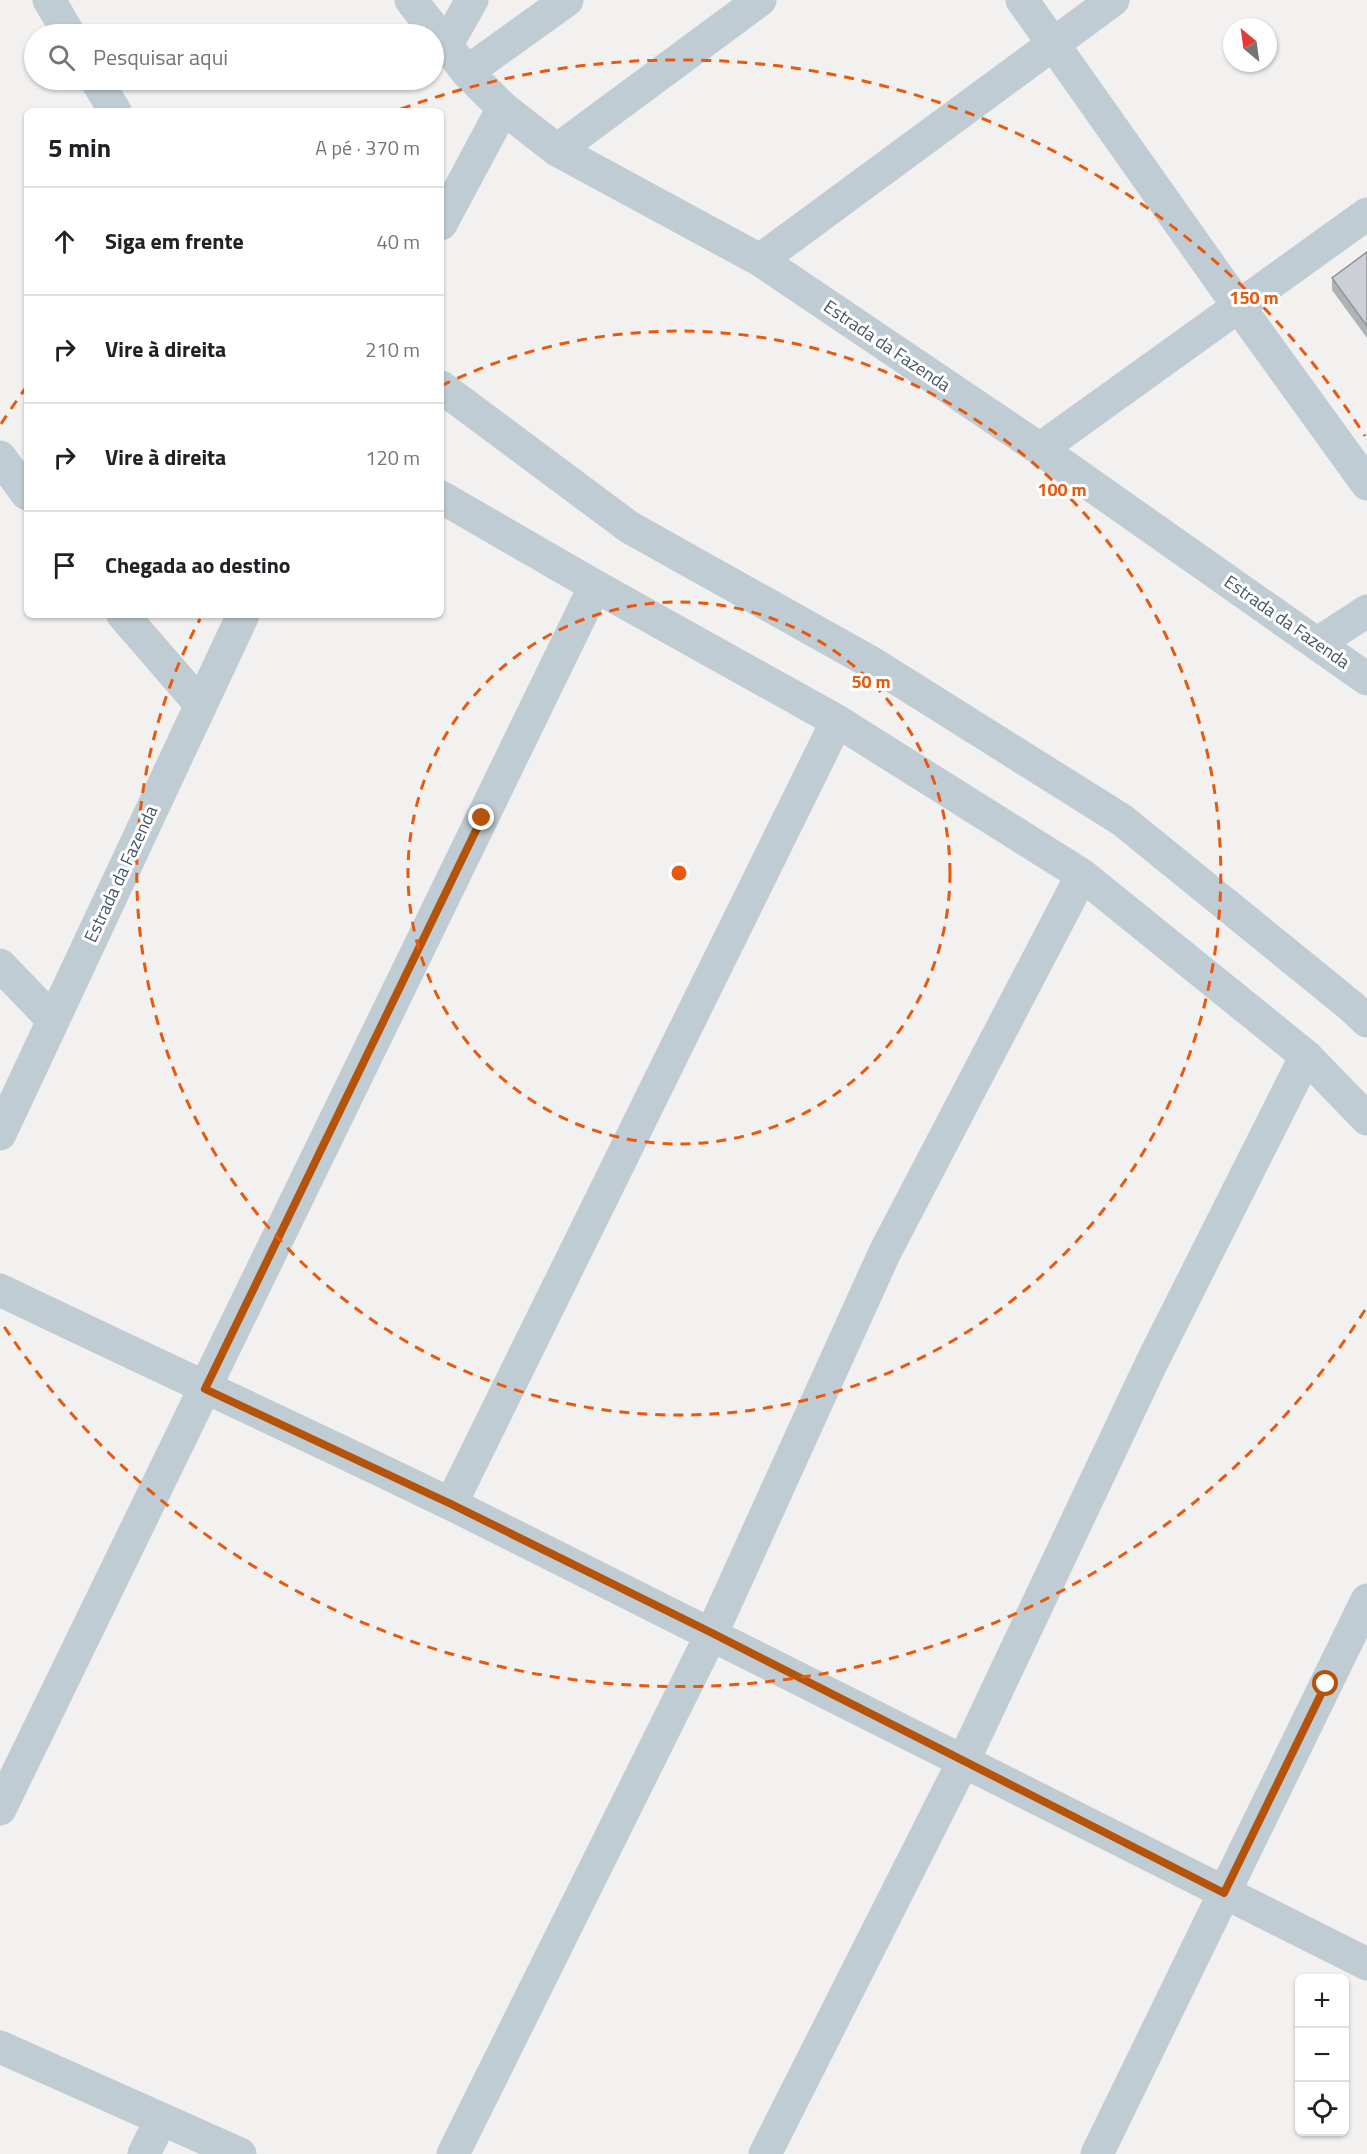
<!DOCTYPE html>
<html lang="pt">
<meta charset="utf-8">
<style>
body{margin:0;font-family:"Titillium Web",sans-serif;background:#f6f6f6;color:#202124}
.controls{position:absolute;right:18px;bottom:18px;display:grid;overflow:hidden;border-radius:9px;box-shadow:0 2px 4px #0004}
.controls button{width:54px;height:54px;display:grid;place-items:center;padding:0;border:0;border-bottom:2px solid #e0e0e0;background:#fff;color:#202124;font:30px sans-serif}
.compass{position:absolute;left:1223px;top:18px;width:54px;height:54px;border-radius:50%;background:#fff;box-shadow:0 2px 4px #0004;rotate:331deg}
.stop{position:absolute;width:18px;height:18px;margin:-14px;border:4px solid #b45309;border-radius:50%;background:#fff}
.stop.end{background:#b45309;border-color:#fff;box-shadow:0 2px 6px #0008}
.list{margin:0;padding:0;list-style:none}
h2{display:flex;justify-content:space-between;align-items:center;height:78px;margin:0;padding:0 24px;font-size:26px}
h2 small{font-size:20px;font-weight:400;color:#757577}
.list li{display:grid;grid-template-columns:39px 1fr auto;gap:18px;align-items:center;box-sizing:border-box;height:108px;padding:0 24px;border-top:2px solid #e0e0e0}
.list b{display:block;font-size:22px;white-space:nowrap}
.list em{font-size:20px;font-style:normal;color:#757577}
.icon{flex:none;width:33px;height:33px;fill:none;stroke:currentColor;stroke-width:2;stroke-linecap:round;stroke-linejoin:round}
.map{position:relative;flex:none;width:1367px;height:2154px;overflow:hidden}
.search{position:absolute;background:#fff;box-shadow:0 2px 4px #0004;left:24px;top:24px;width:420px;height:66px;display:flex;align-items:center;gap:15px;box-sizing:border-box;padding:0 21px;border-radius:33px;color:#757577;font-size:22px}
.panel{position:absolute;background:#fff;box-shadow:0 2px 4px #0004;left:24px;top:108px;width:420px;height:510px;border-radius:9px}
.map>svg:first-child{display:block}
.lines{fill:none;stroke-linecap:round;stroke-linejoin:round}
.minor{stroke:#c0ccd4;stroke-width:33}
.wall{fill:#afb3b8}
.building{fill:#ccd0d6;stroke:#8f9296;stroke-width:1.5}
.route{stroke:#b45309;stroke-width:8}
.ring{fill:none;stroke:#e8590c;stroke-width:3;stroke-dasharray:10 8}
.labels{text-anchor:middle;stroke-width:6;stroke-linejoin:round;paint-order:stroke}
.street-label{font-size:18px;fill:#465561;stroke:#fff}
.centre{fill:#e8590c;stroke:#fff;stroke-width:3}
.ring-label{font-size:18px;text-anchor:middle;font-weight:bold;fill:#e8590c;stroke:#fff;stroke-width:6;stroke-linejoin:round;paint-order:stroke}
</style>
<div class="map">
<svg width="1367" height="2154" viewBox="0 0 1367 2154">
<rect width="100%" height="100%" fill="#f3f0f0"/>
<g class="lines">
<path class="minor" d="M49,0L69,34
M411,0L467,72L503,108L557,150L760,260L1040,449L1367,679
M1022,0L1239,307L1367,484
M446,46L472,0
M467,72L567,0
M96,80L115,111
M557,150L760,0
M441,224L503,108
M760,260L1113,0
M441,387L629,527L872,663L1122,820L1351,1006L1367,1021
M1040,449L1367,214
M0,457L27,494
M441,497L595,586L837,721L1082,875L1306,1056L1367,1119
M123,615L201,705
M1318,643L1367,611
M0,965L52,1019
M0,1134L243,615
M0,1290C152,1363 305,1433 457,1507C761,1657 1063,1812 1367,1964
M451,1504L837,721
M0,1809L595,586
M0,2047L240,2154
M144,2154L161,2119
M453,2154L712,1633L885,1252L1082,875
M765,2154L963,1762L1152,1362L1306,1056
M1097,2154L1367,1600"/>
</g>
<path class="wall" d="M1367,252V338L1332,290V278Z"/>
<path class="building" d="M1367,252V326L1332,278Z"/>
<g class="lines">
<path class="route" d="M482,818L205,1389L451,1504L712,1633L1224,1893L1326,1684"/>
</g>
<g class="ring">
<circle cx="679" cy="873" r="271"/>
<path d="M441 386A542 542 0 1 1 200 619"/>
<path d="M1365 1310A813 813 0 0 1 1 1322M1 424A813 813 0 0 1 25 389M401 109A813 813 0 0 1 1365 436"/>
</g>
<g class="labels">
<g class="street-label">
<text transform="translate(887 346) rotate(34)" y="6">Estrada da Fazenda</text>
<text transform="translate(1287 622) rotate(35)" y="6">Estrada da Fazenda</text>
<text transform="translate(121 874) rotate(-65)" y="6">Estrada da Fazenda</text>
</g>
</g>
<circle cx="679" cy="873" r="9" class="centre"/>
<g class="ring-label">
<text x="1254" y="304">150 m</text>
<text x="1062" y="496">100 m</text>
<text x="871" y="688">50 m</text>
</g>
</svg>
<div class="controls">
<button>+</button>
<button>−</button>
<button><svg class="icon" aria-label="locate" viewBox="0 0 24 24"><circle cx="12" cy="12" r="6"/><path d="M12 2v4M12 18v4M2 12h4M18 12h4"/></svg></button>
</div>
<svg class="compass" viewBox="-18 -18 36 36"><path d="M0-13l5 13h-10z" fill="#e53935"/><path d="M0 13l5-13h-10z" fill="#757577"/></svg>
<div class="stop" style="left:1326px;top:1684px"></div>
<div class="stop end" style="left:482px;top:818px"></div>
<div class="search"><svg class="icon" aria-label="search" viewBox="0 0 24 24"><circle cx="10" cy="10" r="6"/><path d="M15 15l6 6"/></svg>Pesquisar aqui</div>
<section class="panel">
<h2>5 min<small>A pé · 370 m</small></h2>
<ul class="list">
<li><svg class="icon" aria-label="ahead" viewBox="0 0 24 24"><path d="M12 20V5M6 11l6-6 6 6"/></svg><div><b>Siga em frente</b></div><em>40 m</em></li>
<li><svg class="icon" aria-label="right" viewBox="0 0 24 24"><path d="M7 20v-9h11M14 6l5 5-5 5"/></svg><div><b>Vire à direita</b></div><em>210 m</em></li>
<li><svg class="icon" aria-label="right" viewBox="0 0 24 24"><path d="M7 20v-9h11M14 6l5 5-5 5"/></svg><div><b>Vire à direita</b></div><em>120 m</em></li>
<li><svg class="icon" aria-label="arrive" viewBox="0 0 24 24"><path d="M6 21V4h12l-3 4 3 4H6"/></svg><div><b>Chegada ao destino</b></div></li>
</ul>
</section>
</div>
